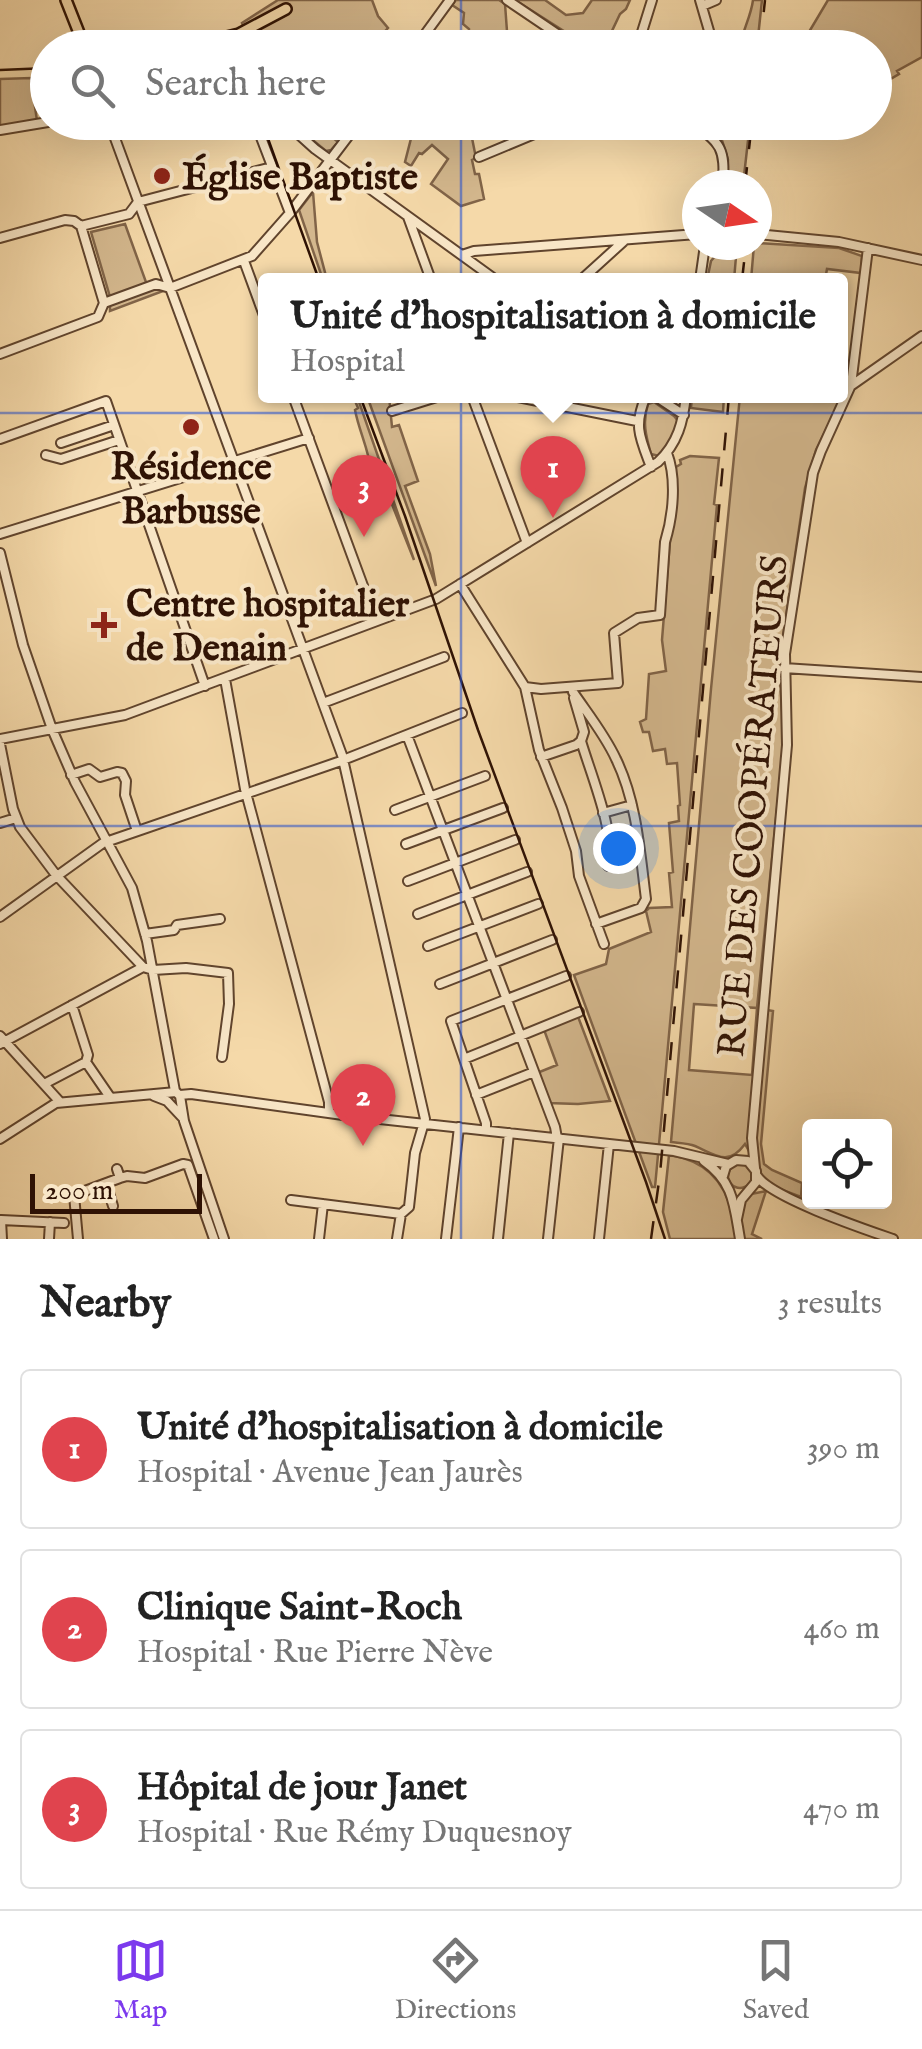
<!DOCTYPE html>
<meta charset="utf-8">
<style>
body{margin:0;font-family:"IM FELL English",serif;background:#f2f2f2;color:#222}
.controls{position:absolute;right:30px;bottom:30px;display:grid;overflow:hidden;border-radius:10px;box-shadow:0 10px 40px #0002}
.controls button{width:90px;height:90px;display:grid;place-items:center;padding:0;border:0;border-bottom:2px solid #e0e0e0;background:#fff;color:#222;font:50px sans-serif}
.compass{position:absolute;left:682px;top:170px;width:90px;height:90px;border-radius:50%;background:#fff;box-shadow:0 10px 40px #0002;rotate:103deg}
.scale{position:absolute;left:30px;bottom:25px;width:172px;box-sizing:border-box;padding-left:10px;border:5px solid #2f1204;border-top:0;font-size:28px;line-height:35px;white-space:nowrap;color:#2f1204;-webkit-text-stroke:8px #f8e6c7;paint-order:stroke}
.you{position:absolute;left:618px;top:848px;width:35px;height:35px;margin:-25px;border:8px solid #fff;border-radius:50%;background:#1a73e8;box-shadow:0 0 0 15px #1a73e833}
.badge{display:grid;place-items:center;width:65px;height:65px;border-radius:50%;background:#7c3aed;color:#fff;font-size:32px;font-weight:700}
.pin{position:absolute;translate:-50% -82px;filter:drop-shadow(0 2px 5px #0008)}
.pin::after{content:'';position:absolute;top:52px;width:35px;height:30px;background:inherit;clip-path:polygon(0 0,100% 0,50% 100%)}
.popup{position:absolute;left:258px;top:273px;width:590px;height:130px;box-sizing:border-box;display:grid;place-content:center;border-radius:10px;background:#fff;filter:drop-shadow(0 2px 8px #0005);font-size:32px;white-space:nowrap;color:#767676}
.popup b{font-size:38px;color:#222}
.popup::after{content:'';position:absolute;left:50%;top:100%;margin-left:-20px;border:20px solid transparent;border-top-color:#fff}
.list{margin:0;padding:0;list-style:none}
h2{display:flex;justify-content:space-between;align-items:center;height:130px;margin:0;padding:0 40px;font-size:42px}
h2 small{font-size:32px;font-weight:400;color:#767676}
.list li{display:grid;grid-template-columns:65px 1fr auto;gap:30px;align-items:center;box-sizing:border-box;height:160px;margin:0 20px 20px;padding:0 20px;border:2px solid #e0e0e0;border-radius:10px}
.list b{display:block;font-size:38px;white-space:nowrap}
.list p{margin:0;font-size:32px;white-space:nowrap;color:#767676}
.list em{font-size:32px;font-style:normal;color:#767676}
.icon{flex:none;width:55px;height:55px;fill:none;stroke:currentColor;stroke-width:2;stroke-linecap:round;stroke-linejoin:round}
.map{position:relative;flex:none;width:922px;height:1239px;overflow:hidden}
.search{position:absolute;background:#fff;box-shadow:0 10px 40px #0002;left:30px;right:30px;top:30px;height:110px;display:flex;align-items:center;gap:25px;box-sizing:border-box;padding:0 35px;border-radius:55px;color:#767676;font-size:38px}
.sheet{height:670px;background:#fff}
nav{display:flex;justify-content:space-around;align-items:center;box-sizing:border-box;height:140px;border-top:2px solid #e0e0e0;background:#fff;font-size:28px;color:#767676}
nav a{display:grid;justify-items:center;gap:5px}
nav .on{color:#7c3aed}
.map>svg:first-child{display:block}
.green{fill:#d3b78d;stroke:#816448;stroke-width:2.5;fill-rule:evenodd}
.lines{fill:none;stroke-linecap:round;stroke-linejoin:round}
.minor-casing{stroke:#60442d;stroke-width:12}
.major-casing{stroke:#2f1204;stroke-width:14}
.minor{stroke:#f8e6c7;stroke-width:8}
.major{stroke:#f5d9a9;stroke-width:9}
.tram{stroke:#2f1204;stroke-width:2.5}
.rail{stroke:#2f1204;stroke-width:2.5;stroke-dasharray:18 18;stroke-linecap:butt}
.grid{fill:none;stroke:#1d4ed8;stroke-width:2.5;stroke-opacity:0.55}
.poi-dot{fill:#8f2418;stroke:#f8e6c7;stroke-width:4}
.labels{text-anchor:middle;stroke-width:8;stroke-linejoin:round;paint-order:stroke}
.poi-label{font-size:38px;font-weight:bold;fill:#2f1204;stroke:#f8e6c7;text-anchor:start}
.street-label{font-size:38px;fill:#2f1204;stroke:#f8e6c7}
</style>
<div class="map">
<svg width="922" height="1239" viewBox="0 0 922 1239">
<rect width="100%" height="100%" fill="#f5d9a9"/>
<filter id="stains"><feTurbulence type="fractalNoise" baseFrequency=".002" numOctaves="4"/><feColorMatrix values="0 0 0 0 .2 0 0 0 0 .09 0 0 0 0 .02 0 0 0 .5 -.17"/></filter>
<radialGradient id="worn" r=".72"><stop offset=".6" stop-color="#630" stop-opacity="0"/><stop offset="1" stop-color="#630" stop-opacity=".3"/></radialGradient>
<path class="green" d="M278,0H372L378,16L388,28L370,47L252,48L242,23Z
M456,0H499L505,4L508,45L512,47H468L469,29L463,24L464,13L452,5Z
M515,0H545L566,15L583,13L592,0H630L626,9L620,14L610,35L589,47Z
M753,0H762L757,47H740C742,31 751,17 753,0Z
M828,0H922V57L897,71L899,74L875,88L874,48L800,47Z
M31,78L37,121L0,127V79Z
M292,123H316L338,142L331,150L326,151Z
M415,123H469L476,158L472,160L475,174H479L484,199L461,206L431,184L448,159L432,145L422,154L419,153L411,166L405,162Z
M721,123H750L743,185H726L728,160L722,140L726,136Z
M313,192L317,242L327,280H323L299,210Z
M125,224L147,285L159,287L163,291L110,311V297L91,232Z
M757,243L839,248L862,256L861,273L827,269L825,280H751L754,245Z
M724,245H737L734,280H707L711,261Z
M841,384L848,385L816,450L805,488L779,664L784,739L757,1008L773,1011L761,1144L764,1164L772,1170L802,1183L801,1197L772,1186L762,1180L759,1169L745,1144C728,1167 716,1155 695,1146C688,1143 679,1143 671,1142L711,689L740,396H840ZM694,1004L757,1008L752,1075L689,1070Z
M353,396H357L414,560L378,469L371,471C369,450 359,431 355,410L358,408Z
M367,396H389L392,427L399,425L418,481L405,486L430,554L436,586Z
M692,396H724L723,412L691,408Z
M654,402L674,416L679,422L675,434L659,456L651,454C646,436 642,422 648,404Z
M690,456L719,458L714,504L717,505L662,1112L655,1187H652L574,975L606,964L609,949L651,932L646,911L649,908L672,907L669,873L673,872L669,823L679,821L678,806L680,805L677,763L667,764L665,749L653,751L649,732H643L640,722L646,719L649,674L666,671L662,640L676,467L681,464L680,460Z
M577,1014L610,1101L578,1104L548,1103L537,1073L557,1065L543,1027Z
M669,1155C704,1160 725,1181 732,1214L751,1194L766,1191L752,1234L762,1239H670L663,1212Z
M728 1176a12 12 0 1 1 24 0a12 12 0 1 1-24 0Z"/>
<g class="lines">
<defs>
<path id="minor" d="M507,0L578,48
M700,0L714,48
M702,6L716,0
M242,33L248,48
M415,48L450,0
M637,48L652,0
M109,122L342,755L425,1119L415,1153L409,1207L401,1214L397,1239
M255,122L290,213
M285,122L315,149L496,280
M691,122C722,143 725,149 723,185
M0,130L48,122
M479,157L563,122
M408,217L431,280
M81,226L104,303
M757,234L839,242L922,260
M0,238L65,220L74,221L81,226L129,214L138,202L272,167
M462,255L474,251L697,234
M244,261L266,321
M581,280L625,240
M700,280L705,245
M0,354L98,317L104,303L156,284L170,288L252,256L290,213L359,122
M852,385L922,336
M293,396L376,621
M472,396L527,543
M513,396L637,421
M646,396C633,426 640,438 651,467
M655,396L684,415
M392,411L440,396
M0,439L106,401L205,686
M61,443L114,425
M46,455L61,459L119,440
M0,534L309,438
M0,553L23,645L52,729L75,782L132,888L147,941L175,1091
M460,584L525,687L541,689L618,683L614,633L638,618L660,615L665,542C673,516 677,479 667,453
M784,668L922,677
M225,679L245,789L329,1102V1113
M525,687L539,750L562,808L576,851L579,876L604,944
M572,687L573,692C588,714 605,735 616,759C637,802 640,853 646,899L641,908L596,924
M574,698L584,732L581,741C590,772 617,836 608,866
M323,703L444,657
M407,735L555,1127L557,1138
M0,739L125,715L436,599L658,462C678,443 683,422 686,396
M0,744L13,809L20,827L56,875L143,967L153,970L186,968L228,973L229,1004L222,1057
M541,757L576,745L581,741
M71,775L89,769L100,777L117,772L122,773L126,781L125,795L137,831
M395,810L485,776
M603,813L632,805
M0,823L16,818
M406,844L503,808
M408,881L515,840
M418,914L527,872
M0,917L103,843L338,762L462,713
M145,934L174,930L177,925L220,919
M428,946L538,904
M440,984L552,940
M72,1005L88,1055L86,1062
M0,1036L60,1102
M0,1044L143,967
M464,1059L579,1012
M44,1084L86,1062L110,1097
M180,1095L191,1094L343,1115L674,1151L728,1164
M476,1095L534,1072
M154,1096L167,1101L182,1117
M486,1130V1123L451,1021L566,976
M0,1139L56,1103L176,1092L180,1096L184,1121L224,1239
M704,1161C734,1182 734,1205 740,1239
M755,1168L752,1138L787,745L785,654L813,473L821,451L851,385L868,248
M723,1176L726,1166L736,1160L748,1161L756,1171V1182L741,1200L737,1219
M757,1176C772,1198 864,1229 893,1239
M120,1178L127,1176L145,1178L183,1164L188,1165L214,1239
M106,1183L113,1206
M291,1200L401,1214
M1,1220L64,1223
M1,1220L2,1239
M49,1239L50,1222
M78,1239L74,1195L120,1178L117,1169
M319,1239L323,1204
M446,1239L459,1127
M498,1239L509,1133
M548,1239L559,1138
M599,1239L609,1144"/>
<path id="major" d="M66,0L85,48
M181,48L239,34L286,9"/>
</defs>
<use href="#minor" class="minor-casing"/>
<use href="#major" class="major-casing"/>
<use href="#minor" class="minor"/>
<use href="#major" class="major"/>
<path class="tram" d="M0,70L48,68
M262,122L319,280
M360,396L405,516L478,730L646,1182L665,1239"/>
<path class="rail" d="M760,48L765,0
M745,185L752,122
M742,280L746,245
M651,1239L660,1174L729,396"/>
</g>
<path class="grid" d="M461,0V48M461,122V1239M0,413H922M0,826H922"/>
<g class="poi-dot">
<circle cx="162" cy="176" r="10"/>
<circle cx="191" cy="427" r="10"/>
<path d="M99 610h10v10h10v10h-10v10h-10v-10h-10v-10h10z"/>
</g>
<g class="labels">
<g class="poi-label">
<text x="182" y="189">Église Baptiste</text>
<text x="191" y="479" text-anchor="middle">Résidence<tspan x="191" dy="44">Barbusse</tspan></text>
<text x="126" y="616">Centre hospitalier<tspan x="126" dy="44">de Denain</tspan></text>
</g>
<g class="street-label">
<text transform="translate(752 806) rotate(-85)" y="13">RUE DES COOPÉRATEURS</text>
</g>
</g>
<rect width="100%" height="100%" filter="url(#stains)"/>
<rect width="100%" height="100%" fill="url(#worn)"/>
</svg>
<div class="controls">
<button><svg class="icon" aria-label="locate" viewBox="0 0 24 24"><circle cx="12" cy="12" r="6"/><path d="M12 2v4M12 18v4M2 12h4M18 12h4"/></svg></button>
</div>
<svg class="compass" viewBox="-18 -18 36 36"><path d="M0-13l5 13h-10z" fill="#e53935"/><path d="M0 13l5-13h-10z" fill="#767676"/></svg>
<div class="scale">200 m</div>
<div class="you"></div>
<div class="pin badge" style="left:553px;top:518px;background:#e0444e">1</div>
<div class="popup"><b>Unité d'hospitalisation à domicile</b>Hospital</div>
<div class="pin badge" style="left:363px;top:1146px;background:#e0444e">2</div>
<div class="pin badge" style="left:364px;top:537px;background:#e0444e">3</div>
<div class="search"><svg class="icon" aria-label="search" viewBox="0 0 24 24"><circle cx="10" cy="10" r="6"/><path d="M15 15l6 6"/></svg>Search here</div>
</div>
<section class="sheet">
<h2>Nearby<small>3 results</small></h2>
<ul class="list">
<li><span class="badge" style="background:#e0444e">1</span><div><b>Unité d'hospitalisation à domicile</b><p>Hospital · Avenue Jean Jaurès</p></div><em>390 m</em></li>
<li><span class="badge" style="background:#e0444e">2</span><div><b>Clinique Saint-Roch</b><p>Hospital · Rue Pierre Nève</p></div><em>460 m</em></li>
<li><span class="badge" style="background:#e0444e">3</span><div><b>Hôpital de jour Janet</b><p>Hospital · Rue Rémy Duquesnoy</p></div><em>470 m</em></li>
</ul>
</section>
<nav>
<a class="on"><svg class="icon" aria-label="map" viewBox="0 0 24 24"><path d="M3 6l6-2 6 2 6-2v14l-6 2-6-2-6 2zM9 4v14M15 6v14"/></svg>Map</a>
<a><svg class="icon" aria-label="directions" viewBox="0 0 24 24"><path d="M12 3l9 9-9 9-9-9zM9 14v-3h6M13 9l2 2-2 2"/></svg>Directions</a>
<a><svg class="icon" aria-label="saved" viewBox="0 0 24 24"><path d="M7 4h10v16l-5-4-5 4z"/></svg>Saved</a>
</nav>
